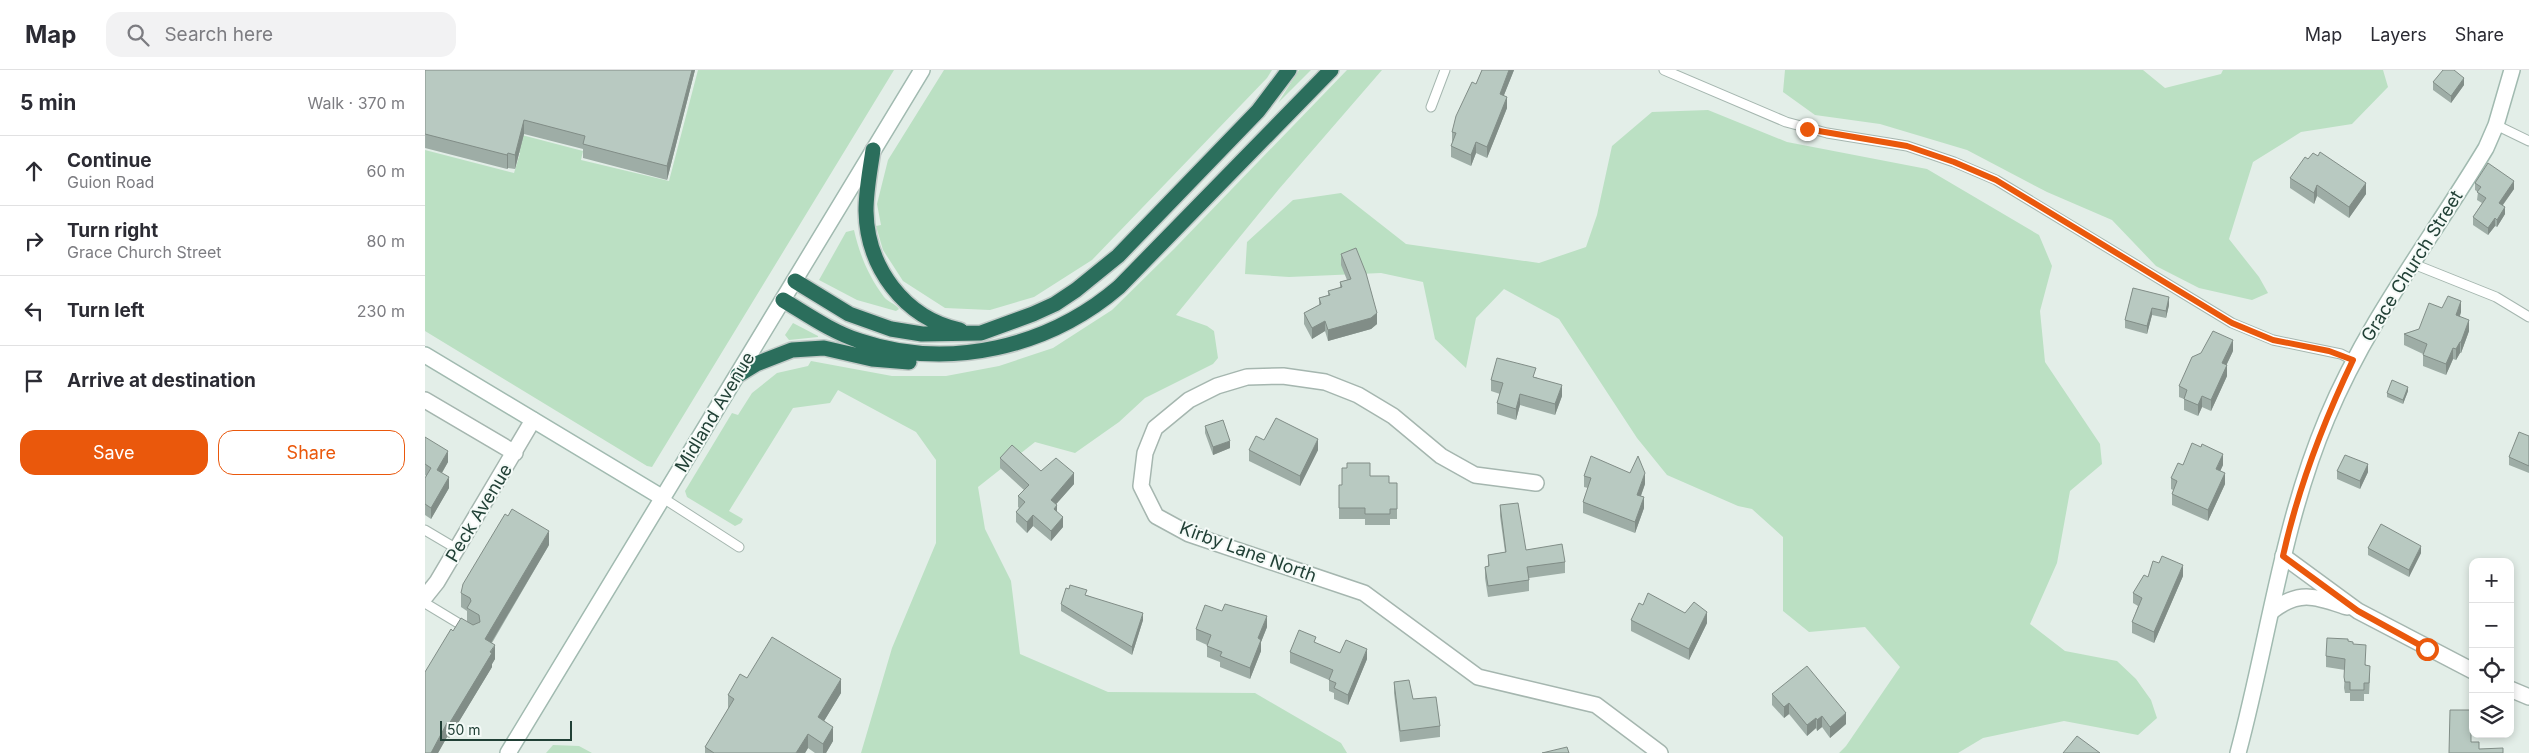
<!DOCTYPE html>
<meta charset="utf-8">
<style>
body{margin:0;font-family:Inter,sans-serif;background:#f2f2f3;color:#2b2b33}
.controls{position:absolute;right:15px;bottom:15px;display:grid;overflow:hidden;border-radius:10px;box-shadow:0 2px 8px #0003}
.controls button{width:45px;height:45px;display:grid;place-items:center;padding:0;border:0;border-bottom:1px solid #e1e1e2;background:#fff;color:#2b2b33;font:25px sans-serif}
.scale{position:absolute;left:15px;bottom:12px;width:132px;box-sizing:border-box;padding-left:5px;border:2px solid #214036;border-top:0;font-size:14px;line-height:18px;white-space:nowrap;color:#214036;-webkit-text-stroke:4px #f4faf7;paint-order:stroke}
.stop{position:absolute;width:15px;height:15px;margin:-11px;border:4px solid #ea580c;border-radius:50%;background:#fff}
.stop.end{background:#ea580c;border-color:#fff;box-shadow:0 1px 5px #0008}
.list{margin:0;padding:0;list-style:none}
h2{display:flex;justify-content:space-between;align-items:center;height:65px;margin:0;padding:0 20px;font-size:21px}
h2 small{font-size:16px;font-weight:400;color:#7c7c81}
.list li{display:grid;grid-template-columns:32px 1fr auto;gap:15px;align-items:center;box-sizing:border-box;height:70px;padding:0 20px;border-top:1px solid #e1e1e2}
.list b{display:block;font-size:19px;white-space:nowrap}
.list p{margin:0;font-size:16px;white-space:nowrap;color:#7c7c81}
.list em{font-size:16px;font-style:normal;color:#7c7c81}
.actions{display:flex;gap:10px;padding:15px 20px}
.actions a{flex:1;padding:11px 0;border:1px solid #ea580c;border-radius:15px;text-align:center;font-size:18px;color:#ea580c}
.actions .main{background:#ea580c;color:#fff}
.icon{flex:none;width:28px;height:28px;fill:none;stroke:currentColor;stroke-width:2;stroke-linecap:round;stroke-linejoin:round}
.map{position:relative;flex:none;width:2104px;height:683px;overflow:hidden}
header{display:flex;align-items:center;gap:30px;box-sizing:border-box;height:70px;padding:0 25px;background:#fff;border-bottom:1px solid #e1e1e2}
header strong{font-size:24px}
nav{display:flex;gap:28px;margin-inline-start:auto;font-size:18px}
.search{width:350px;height:45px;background:#f2f2f3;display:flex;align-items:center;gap:12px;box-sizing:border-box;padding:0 18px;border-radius:15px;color:#7c7c81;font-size:19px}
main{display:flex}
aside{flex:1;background:#fff}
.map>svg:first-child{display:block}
.green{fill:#bbe0c3}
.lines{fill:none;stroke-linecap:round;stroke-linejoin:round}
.lane-casing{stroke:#a5b6af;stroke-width:11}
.street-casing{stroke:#a5b6af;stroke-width:18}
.secondary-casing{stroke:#a1bab0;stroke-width:18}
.highway-casing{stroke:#c1cac7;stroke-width:18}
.lane{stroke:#fff;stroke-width:9}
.street{stroke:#fff;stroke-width:15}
.secondary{stroke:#fff;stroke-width:15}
.highway{stroke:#2b6e5c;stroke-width:15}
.wall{fill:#9eada6}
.shaded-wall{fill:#818d87}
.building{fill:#b8c9c1;stroke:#818d87}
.route{stroke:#ea580c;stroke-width:6}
.labels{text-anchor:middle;stroke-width:4;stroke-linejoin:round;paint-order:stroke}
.street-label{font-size:18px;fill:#214036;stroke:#f4faf7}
</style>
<header>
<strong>Map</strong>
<div class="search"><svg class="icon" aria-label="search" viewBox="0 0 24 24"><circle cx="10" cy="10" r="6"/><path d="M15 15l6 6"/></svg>Search here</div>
<nav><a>Map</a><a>Layers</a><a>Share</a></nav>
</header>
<main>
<aside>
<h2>5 min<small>Walk · 370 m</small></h2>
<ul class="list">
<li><svg class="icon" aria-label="ahead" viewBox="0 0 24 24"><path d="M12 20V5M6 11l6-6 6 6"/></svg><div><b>Continue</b><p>Guion Road</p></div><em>60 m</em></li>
<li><svg class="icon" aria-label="right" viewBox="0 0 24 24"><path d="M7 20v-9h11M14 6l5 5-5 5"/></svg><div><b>Turn right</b><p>Grace Church Street</p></div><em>80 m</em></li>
<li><svg class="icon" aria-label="left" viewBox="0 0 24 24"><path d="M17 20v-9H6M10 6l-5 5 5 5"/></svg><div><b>Turn left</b></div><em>230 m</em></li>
<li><svg class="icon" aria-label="arrive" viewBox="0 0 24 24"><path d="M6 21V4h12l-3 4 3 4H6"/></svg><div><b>Arrive at destination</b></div></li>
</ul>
<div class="actions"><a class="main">Save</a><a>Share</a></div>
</aside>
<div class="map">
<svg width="2104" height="683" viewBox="0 0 2104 683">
<rect width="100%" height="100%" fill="#e3eee8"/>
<path class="green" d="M273,0H469L227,397L222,396L0,261V80L89,103L95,83L89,81L93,64L158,81L156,90L244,111Z
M519,0H847L842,8L667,190L609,227L565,240L520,238L478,211L458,180L451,156L456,155L452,134L463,90Z
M874,0H886L853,33Z
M922,0H957L854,119L751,245L782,256L789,261L793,288L788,294L720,328L694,352L650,383L610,372L553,417L560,459L586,511L595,584L683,622L830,623L916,673L922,683H436L467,578L511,473V390L491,362L413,320L405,333L368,338L304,441L318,449L316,453L310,456L262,427L260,421L307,343L313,345L327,323L352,303L383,296L386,291L467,306H521L574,296L628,278L687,240L749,179Z
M1360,0H1718L1740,18L1796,4L1798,0H1958L1963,17L1927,54L1876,62L1828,92L1804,169L1834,207L1843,223L1827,230L1774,218L1731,196L1687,150L1622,122L1542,80L1455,54L1390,45L1358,22Z
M1283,40L1362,72L1502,99L1614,165L1627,196L1615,241L1620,292L1675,374L1677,394L1645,421L1632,493L1605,554L1640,581L1692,591L1711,609L1726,630L1732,648L1713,665L1639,651L1558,668L1533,683H1414L1421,676L1475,597L1440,557L1384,562L1358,541V467L1327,439L1313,436L1242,405L1212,368L1134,249L1079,219L1051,248L1041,298L1010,269L998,212L956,203L864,207L820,204L822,172L868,130L916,123L981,174L1114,193L1161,177L1172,145L1187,76L1227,42Z
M429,160C435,186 443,205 459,227C463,232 471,234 474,239L471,241L432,230L394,210L421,162Z
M368,253L393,266V267L364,270L360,265Z
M128,675L154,676L167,683H121Z"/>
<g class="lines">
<defs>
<path id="lane" d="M1239,0L1361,52L1402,63L1482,76L1529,92L1571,110L1807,253L1848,270L1916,284L1928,290
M1006,37L1020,0
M2071,55L2104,71
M1986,193L2071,227L2104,247
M238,428L314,477
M0,460L32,479
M0,533L43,559"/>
<path id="street" d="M0,330L90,383
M1111,413L1050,405L1016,386L968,346L933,325L900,312L858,306L822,307L792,316L764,330L730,358L720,383L716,416L731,446L764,464L939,523L1053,607L1171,635L1235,683
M1858,486L1933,541L2048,601
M0,527L12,512L108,350
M1847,541C1875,519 1892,527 1922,537
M2085,619L2104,627"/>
<path id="secondary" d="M0,285L238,428
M83,683L497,0
M1813,683C1843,572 1857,454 1902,348C1943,250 2007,168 2061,78L2071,55L2087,0"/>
<path id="highway" d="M448,80C445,101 441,120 441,141C442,197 479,248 535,260
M370,211L424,244L466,259L497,264L556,263L608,244L630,234L651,220L693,186L833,41L864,0
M358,230C383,245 407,262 435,271C524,301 624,277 694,217L906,0
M313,305L331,294L367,280L399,278L447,289L484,292"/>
</defs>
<use href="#lane" class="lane-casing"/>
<use href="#street" class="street-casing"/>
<use href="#secondary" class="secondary-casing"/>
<use href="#highway" class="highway-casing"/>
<use href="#lane" class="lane"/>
<use href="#street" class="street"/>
<use href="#secondary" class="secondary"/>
<use href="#highway" class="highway"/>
</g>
<path class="wall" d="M0,0H270L242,110L158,88V79L99,64L90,99L83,98L82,99L0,78Z
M1057,0H1089L1079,25L1082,38L1062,88L1051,83L1046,96L1026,87V76L1027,73V62L1051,14Z
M2008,12L2039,15L2026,33L2008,20Z
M1865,108L1941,124L1924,148L1892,126L1889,134L1865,118Z
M2050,113L2089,119L2078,135L2080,144L2072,157L2070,156L2063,165L2048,155V147L2057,133L2052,130L2053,122L2050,120Z
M916,184L952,254L946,259L903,271L900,261L887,269L879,254V243L894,235V228L903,225V221L915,218V212L922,210L916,195Z
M1708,218L1744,235L1741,248L1727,245L1722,264L1700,258V250Z
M2017,238L2036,242L2035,246L2044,261L2036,283H2035L2031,290L2028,289L2021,305L1998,296V284L1979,275V264L1994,259Z
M1808,281L1802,294V306L1786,341L1777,337L1773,346L1759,340V329L1754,327V316Z
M1111,307L1137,326L1130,345L1095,335L1091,350L1072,344V333L1075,324L1066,321V310Z
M1983,321L1978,334L1962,327V323Z
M780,356L805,378L788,385L780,363Z
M2104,366V403L2084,395V387Z
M0,367L23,392L17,403L24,418L6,449L0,445V408L1,406L0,405Z
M824,380H893L875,416L824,391Z
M575,388L616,401L649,414L631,434L632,442L638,457L626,471L608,456L602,463L591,452V442L594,438L593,437V426L599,420L575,398Z
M1758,395H1798L1795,401L1800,414L1783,451L1747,435V424L1748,420L1746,419V408Z
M1912,401L1943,402L1935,419L1912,409Z
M945,406L964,413H972V449H965V455H940V449H914V415H917Z
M1159,406L1220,414L1216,426L1219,438L1210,463L1158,443V432L1163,418L1159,417Z
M1075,435L1101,480L1140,492V503L1104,508V521L1063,527L1060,508V497L1063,496V485L1080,482L1075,446Z
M124,475L67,573L70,589L67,594V597L24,668L22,667L13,683H0L28,561L42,552V541L36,537V523Z
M1943,478L1996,483L1984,507L1943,485Z
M1758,506L1729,573L1707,563V552L1713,536L1708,533V523L1723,507Z
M662,525L718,550L707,585L636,541V534Z
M1218,535L1260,543L1282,553L1264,590L1206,561V550Z
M842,557L836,572V581L825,609L795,597V592L782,587V575L771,570V559Z
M1923,571L1928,574L1941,595L1945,607L1944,624H1939V631H1925V623H1920L1919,618L1920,600L1901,597V586Z
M891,573L915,583L942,589L923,635L909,629V623L904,621V610L865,593V582Z
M322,608L416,623L399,651L408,671L401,683H390L383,678L380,683H280V677L303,639V625Z
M969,612L1015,656V667L975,672L969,623Z
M1347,624L1421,654L1405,668L1397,657L1392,661L1391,658L1382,666L1364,644L1359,648L1347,635Z"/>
<path class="shaded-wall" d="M267,0H270L242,110V96Z
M1084,0H1089L1075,35V24Z
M2039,8V15L2026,33V26Z
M1082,27V38L1062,88V77Z
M99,50V64L90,99V85Z
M1051,72V83L1046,96V85Z
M83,83V98L82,99V85Z
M2089,111V119L2074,140V133Z
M1941,113V124L1924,148V137Z
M1892,115V126L1889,134V123Z
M2080,137V144L2072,157V150Z
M2070,148V156L2063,165V158Z
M1744,227V235L1741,248V241Z
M2036,231V242L2031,256V245Z
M1727,238V245L1722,264V256Z
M952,243V254L946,259L903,271V260Z
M2044,250V261L2036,283V272Z
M900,251V261L887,269V258Z
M1808,270V281L1797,304V293Z
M2035,272V283L2031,290V279Z
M2028,278V289L2021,305V294Z
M1802,295V306L1786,341V330Z
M1137,315V326L1130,345V334Z
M1983,317V321L1978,334V330Z
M1095,324V335L1091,350V339Z
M1777,326V337L1773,346V335Z
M893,369V380L875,416V406Z
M805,371V378L788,385V377Z
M23,381V392L12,411V400Z
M1798,384V395L1791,410V399Z
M1943,394V402L1935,419V411Z
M649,403V414L626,440V430Z
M1220,403V414L1212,436V425Z
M1800,403V414L1783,451V440Z
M24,407V418L6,449V438Z
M1219,427V438L1210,463V452Z
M632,435V446L629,439Z
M608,445V456L602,463V452Z
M638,447V457L626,471V461Z
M124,461V475L60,583V569Z
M1996,476V483L1984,507V500Z
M1758,495V506L1729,573V562Z
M1282,542V553L1264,590V579Z
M718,543V550L707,585V577Z
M842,546V557L836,572V581L825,609V598L833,568Z
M70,575V589L67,594V597L24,668V654Z
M942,579V589L923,635V625Z
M416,609V623L393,661V647Z
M1364,633V644L1359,648V637Z
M1421,643V654L1405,668V657Z
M1397,646V657L1392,661V650Z
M1391,648V658L1382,666V655Z
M22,653V667L13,683H6Z
M408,657V671L401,683H398V674Z
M383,664V678L380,683H371Z"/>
<path class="building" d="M0,0H267L242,96L158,74L160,66L99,50L90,85L83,83L82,85L0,64Z
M1057,0H1084L1075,24L1082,27L1062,77L1051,72L1046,85L1026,76L1031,63L1027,62L1031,46L1047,12L1051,14Z
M2018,0H2029L2039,8L2026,26L2008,12Z
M1895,82L1941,113L1924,137L1892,115L1889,123L1865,108L1880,87L1883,89L1888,83L1893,86Z
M2063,93L2089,111L2074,133L2080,137L2072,150L2070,148L2063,158L2048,147L2061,128L2052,122L2056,117L2050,113Z
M931,178L941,203L952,243L946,248L903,260L900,251L887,258L879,243L896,234L894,228L905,225L903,221L917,217L915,212L926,209L916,184Z
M1708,218L1744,227L1741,241L1727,238L1722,256L1700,250Z
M2023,226L2036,231L2031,245L2044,250L2036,272H2035L2031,279L2028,278L2021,294L1998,285L2002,274L1979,264L1994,259L2004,233L2017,238Z
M1788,261L1808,270L1797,293L1802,295L1786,330L1777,326L1773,335L1759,329L1762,320L1754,316L1767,287L1776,283Z
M1072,288L1111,298L1108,307L1137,315L1130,334L1095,324L1091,339L1072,333L1078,313L1066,310Z
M1967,310L1983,317L1978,330L1962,323Z
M851,348L893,369L875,406L824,380L831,366L839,370Z
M798,350L805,371L788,377L780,356Z
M2094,362L2104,366V396L2084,387Z
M0,367L23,381L12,400L24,407L6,438L0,434V408L6,398L0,394Z
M1767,373L1776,377L1777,374L1798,384L1791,399L1800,403L1783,440L1747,424L1752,411L1746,408L1753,393L1758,395Z
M587,375L616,401L631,388L649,403L626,430L632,435L629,439L638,447L626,461L608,445L602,452L591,442L600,432L593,426L604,415L575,388Z
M1920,385L1943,394L1935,411L1912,401Z
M1166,386L1205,403L1213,386L1220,403L1212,425L1219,427L1210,452L1158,432L1166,408L1159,406Z
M922,393H945V406H964V413H972V439H965V444H940V438H914V415H917V398H922Z
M1093,433L1101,480L1137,474L1140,492L1102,497L1104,510L1063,516L1060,497L1064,496L1063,485L1081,482L1075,435Z
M87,439L124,461L60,569L70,575L65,582L67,583L24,654L22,653L6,683H0V602L26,559L28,561L36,548L48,555L55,552L54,545L42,538L46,531L45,528L36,523L38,514L80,444L83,446Z
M1956,454L1996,476L1984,500L1943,478Z
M1737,486L1758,495L1729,562L1707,552L1717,528L1708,523L1719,505L1723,507L1728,491L1734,493Z
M645,515L662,520L660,525L718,543L707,577L636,534L641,518L644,519Z
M1223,523L1260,543L1269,532L1282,542L1264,579L1206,550L1214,533L1218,535Z
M800,534L842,546L833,568L836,570L825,598L795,586L797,582L782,576L786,565L771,559L780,535L797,541Z
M874,560L891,567L889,572L915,583L921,570L942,579L923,625L909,618L911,613L904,610L908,600L865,582Z
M347,567L416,609L393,647L408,657L398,674L383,664L371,683H289L280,677L309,629L303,625L315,604L322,608Z
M1902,568L1923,569V571L1928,572V574L1941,575L1940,595L1945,596L1944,613H1939V620H1925V612H1920L1919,607L1920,589L1901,586Z
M1382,596L1421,643L1405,657L1397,646L1392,650L1391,648L1382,655L1364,633L1359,637L1347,624Z
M984,610L988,629L1011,627L1015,656L975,661L969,612Z
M2025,640H2046V672H2054V679L2078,678V683H2024Z
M1652,666L1675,683H1638Z
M1142,677L1144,683H1117Z"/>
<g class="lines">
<path class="route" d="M1382,59L1482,76L1529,92L1571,110L1807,253L1848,270L1904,281L1928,290C1898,353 1873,418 1858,486L1933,541L2002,579"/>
</g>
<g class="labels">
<g class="street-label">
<text transform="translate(1987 196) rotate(-58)" y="6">Grace Church Street</text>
<text transform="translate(290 342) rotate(-59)" y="6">Midland Avenue</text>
<text transform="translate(54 443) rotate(-59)" y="6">Peck Avenue</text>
<text transform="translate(823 482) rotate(20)" y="6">Kirby Lane North</text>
</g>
</g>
</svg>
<div class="controls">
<button>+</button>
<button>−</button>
<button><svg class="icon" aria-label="locate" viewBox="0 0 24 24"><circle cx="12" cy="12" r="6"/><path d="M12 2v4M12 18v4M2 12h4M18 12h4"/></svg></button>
<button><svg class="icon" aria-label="layers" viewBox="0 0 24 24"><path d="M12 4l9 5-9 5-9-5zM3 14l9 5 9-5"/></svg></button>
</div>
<div class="scale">50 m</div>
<div class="stop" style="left:2002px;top:579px"></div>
<div class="stop end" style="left:1382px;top:59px"></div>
</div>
</main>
